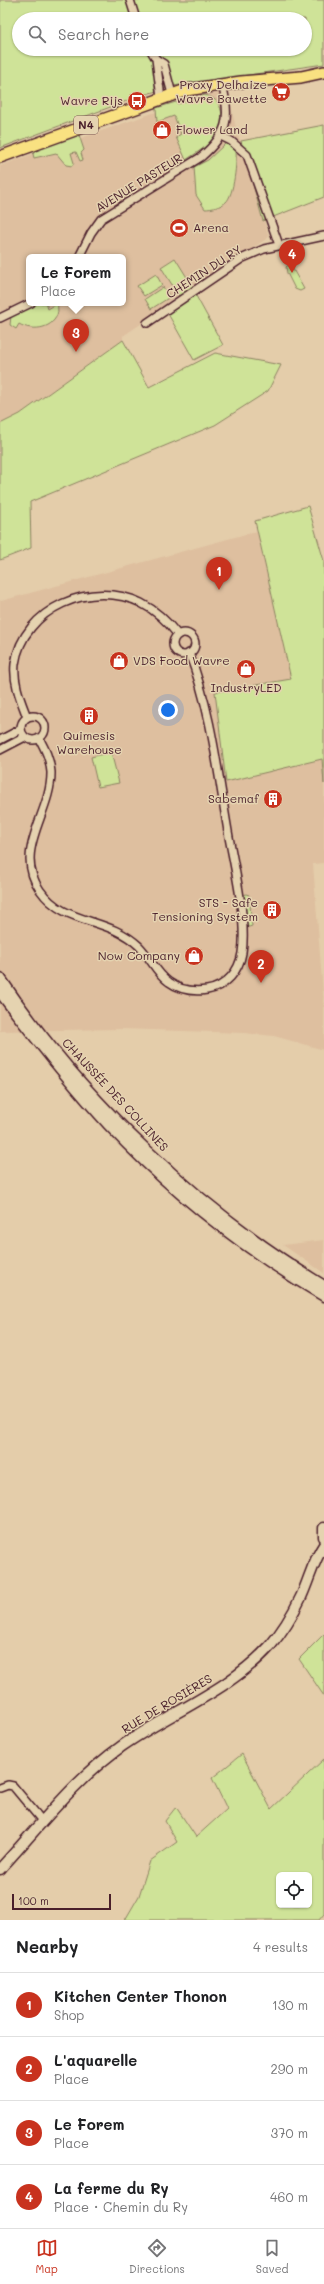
<!DOCTYPE html>
<meta charset="utf-8">
<style>
body{margin:0;font-family:Mali,sans-serif;background:#f2f2f2;color:#202124}
.controls{position:absolute;right:12px;bottom:12px;display:grid;overflow:hidden;border-radius:6px;box-shadow:0 1px 3px #0004}
.controls button{width:36px;height:36px;display:grid;place-items:center;padding:0;border:0;border-bottom:1px solid #e0e0e0;background:#fff;color:#202124;font:20px sans-serif}
.scale{position:absolute;left:12px;bottom:10px;width:99px;box-sizing:border-box;padding-left:4px;border:2px solid #4a1f2b;border-top:0;font-size:11px;line-height:14px;white-space:nowrap;color:#4a1f2b;-webkit-text-stroke:3px #e5d3b0;paint-order:stroke}
.you{position:absolute;left:168px;top:710px;width:14px;height:14px;margin:-10px;border:3px solid #fff;border-radius:50%;background:#1a73e8;box-shadow:0 0 0 6px #1a73e833}
.badge{display:grid;place-items:center;width:26px;height:26px;border-radius:50%;background:#c8321e;color:#fff;font-size:13px;font-weight:700}
.pin{position:absolute;translate:-50% -33px;filter:drop-shadow(0 1px 2px #0008)}
.pin::after{content:'';position:absolute;top:21px;width:14px;height:12px;background:inherit;clip-path:polygon(0 0,100% 0,50% 100%)}
.popup{position:absolute;left:26px;top:254px;width:100px;height:52px;box-sizing:border-box;display:grid;place-content:center;border-radius:6px;background:#fff;filter:drop-shadow(0 1px 3px #0005);font-size:13px;white-space:nowrap;color:#757577}
.popup b{font-size:15px;color:#202124}
.popup::after{content:'';position:absolute;left:50%;top:100%;margin-left:-8px;border:8px solid transparent;border-top-color:#fff}
.list{margin:0;padding:0;list-style:none}
h2{display:flex;justify-content:space-between;align-items:center;height:52px;margin:0;padding:0 16px;font-size:17px}
h2 small{font-size:13px;font-weight:400;color:#757577}
.list li{display:grid;grid-template-columns:26px 1fr auto;gap:12px;align-items:center;box-sizing:border-box;height:64px;padding:0 16px;border-top:1px solid #e0e0e0}
.list b{display:block;font-size:15px;white-space:nowrap}
.list p{margin:0;font-size:13px;white-space:nowrap;color:#757577}
.list em{font-size:13px;font-style:normal;color:#757577}
.icon{flex:none;width:22px;height:22px;fill:none;stroke:currentColor;stroke-width:2;stroke-linecap:round;stroke-linejoin:round}
.map{position:relative;flex:none;width:324px;height:1920px;overflow:hidden}
.search{position:absolute;background:#fff;box-shadow:0 1px 3px #0004;left:12px;right:12px;top:12px;height:44px;display:flex;align-items:center;gap:10px;box-sizing:border-box;padding:0 14px;border-radius:22px;color:#757577;font-size:15px}
.sheet{height:308px;background:#fff}
nav{display:flex;justify-content:space-around;align-items:center;box-sizing:border-box;height:56px;border-top:1px solid #e0e0e0;background:#fff;font-size:11px;color:#757577}
nav a{display:grid;justify-items:center;gap:2px}
nav .on{color:#c8321e}
.map>svg:first-child{display:block}
.built{fill:#debf9f;fill-rule:evenodd}
.green{fill:#cfe398;stroke:#8c8162;fill-rule:evenodd}
.lines{fill:none;stroke-linecap:round;stroke-linejoin:round}
.street-casing{stroke:#4a1f2b;stroke-width:10}
.secondary-casing{stroke:#4a1f2b;stroke-width:13}
.primary-casing{stroke:#4a1f2b;stroke-width:14}
.street{stroke:#e5d3b0;stroke-width:7}
.secondary{stroke:#e5d3b0;stroke-width:10}
.primary{stroke:#f9e181;stroke-width:11}
.labels{text-anchor:middle;stroke-width:3;stroke-linejoin:round;paint-order:stroke}
.shield{fill:#e5d3b0;stroke:#785553;stroke-width:1}
.shield-label{font-size:11px;font-weight:bold;fill:#4a1f2b}
.poi-label{font-size:12px;fill:#4a1f2b;stroke:#e5d3b0;text-anchor:end}
.street-label{font-size:12px;fill:#4a1f2b;stroke:#e5d3b0}
</style>
<div class="map">
<svg width="324" height="1920" viewBox="0 0 324 1920">
<rect width="100%" height="100%" fill="#e4cdaa"/>
<filter id="ink" filterUnits="userSpaceOnUse"><feTurbulence type="fractalNoise" baseFrequency=".025" numOctaves="2"/><feDisplacementMap in="SourceGraphic" scale="8" xChannelSelector="R" yChannelSelector="G"/><feConvolveMatrix kernelMatrix="1 2 1 2 8 2 1 2 1" color-interpolation-filters="sRGB"/></filter>
<g filter="url(#ink)">
<path class="built" d="M226,87L238,136L241,141L269,237L123,336V340L20,414L0,424V166L33,154L38,149L79,135L81,138L156,112V108L176,102L178,104ZM29,257H123V303H29Z
M257,531L291,679L226,782L322,759L324,784V863L313,864L324,1007V1050L274,1036L244,1033L121,1029L0,1031V600L1,601Z
M324,1240V1273L283,1245Z"/>
<path class="green" d="M0,0H324V64L173,86L140,96L0,148ZM19,19H305V49H19Z
M205,95C224,99 226,121 216,136C209,146 196,153 186,160L176,137L181,134L174,116L157,122L156,108L176,102L178,104Z
M324,125V197L263,221L241,141Z
M79,135L84,150L81,153L83,160L80,161L76,152L71,153L74,163L72,166L66,165L56,153L34,158L33,154L38,149Z
M225,144L233,146L236,151C237,161 234,195 226,202C220,207 212,209 205,209L196,195L194,167L208,160Z
M175,258L193,287L179,296L161,267Z
M290,264L304,289L300,291L295,289L287,273L286,267Z
M156,274L162,285L144,296L137,286Z
M163,287L170,297L151,309L145,299Z
M195,294L223,345L194,360L167,312Z
M39,303H46L48,309L58,303C57,308 59,310 57,315C51,330 31,331 19,324L16,329L10,325L11,316Z
M123,340L149,387L215,353L281,365L268,391L215,425L30,502L31,548L0,560V424L20,414Z
M308,506L324,561V784L322,759L226,782L215,692L291,679L255,521Z
M111,752L119,783L98,787L91,757Z
M246,894L249,895L252,926L249,927L245,926L243,896Z
M324,1634V1696L299,1659Z
M242,1754L271,1809L324,1759V1914L319,1920H125L139,1896L150,1861L177,1842L165,1821L176,1807L196,1837L227,1809L212,1778ZM279,1875H309V1905H279Z"/>
<g class="lines">
<defs>
<path id="street" d="M130,0L136,19
M150,49L156,59L161,98
M156,59L164,64L172,94
M221,136L231,141L247,155L279,245
M79,257L91,233L101,219L201,157C228,134 231,118 222,84
M0,318L31,303
M147,323L241,259L264,249L324,236
M173 644a11 11 0 1 1 22 0a11 11 0 1 1-22 0Z
M21 728a12 12 0 1 1 24 0a12 12 0 1 1-24 0Z
M27,717C21,701 13,683 15,664C23,608 92,579 141,603C157,611 168,622 178,635
M39,738C45,749 50,759 51,772C52,813 12,850 40,890C65,926 107,916 139,946C150,957 156,973 169,982C180,990 194,992 207,990C226,987 239,971 242,953C247,920 235,870 229,837C218,775 212,712 189,653
M0,740L21,729
M0,750L25,737
M0,1788L8,1785L13,1786L43,1822"/>
<path id="secondary" d="M0,978C83,1101 197,1209 324,1286
M0,992C35,1038 70,1083 109,1125C171,1191 246,1250 324,1296
M324,1528V1537
M0,1869C39,1827 75,1779 122,1746C170,1712 229,1691 270,1646C282,1632 293,1614 301,1597C309,1580 313,1561 324,1545"/>
<path id="primary" d="M0,157L186,90L241,82L301,77L324,72"/>
</defs>
<use href="#street" class="street-casing"/>
<use href="#secondary" class="secondary-casing"/>
<use href="#primary" class="primary-casing"/>
<use href="#street" class="street"/>
<use href="#secondary" class="secondary"/>
<use href="#primary" class="primary"/>
</g>
</g>
<defs>
<symbol id="supermarket-disc" viewBox="-11 -11 22 22"><circle r="9.5" fill="#c8321e" stroke="#e5d3b0"/><path d="M-6-5.5h2.5l.6 2H6L4.5 2H-2.5L-4.4-4H-6ZM-1.5 3.2a1.3 1.3 0 1 0 .1 0ZM3 3.2a1.3 1.3 0 1 0 .1 0Z" fill="#fff"/></symbol>
<symbol id="bus-disc" viewBox="-11 -11 22 22"><circle r="9.5" fill="#c8321e" stroke="#e5d3b0"/><path d="M-5-6H5V4H4V6H2V4H-2V6H-4V4H-5ZM-3.5-4V0h7V-4ZM-3.5 1.2v1.5H-2V1.2ZM2 1.2v1.5H3.5V1.2Z" fill="#fff"/></symbol>
<symbol id="shop-disc" viewBox="-11 -11 22 22"><circle r="9.5" fill="#c8321e" stroke="#e5d3b0"/><path d="M-5-2.5h2.3a2.7 3.5 0 0 1 5.4 0H5L5.5 6h-11ZM-1.5-2.5h3a1.5 2.3 0 0 0-3 0Z" fill="#fff"/></symbol>
<symbol id="stadium-disc" viewBox="-11 -11 22 22"><circle r="9.5" fill="#c8321e" stroke="#e5d3b0"/><path d="M0-5a6.5 5 0 1 0 0 10a6.5 5 0 1 0 0-10ZM-3.5-1.8h7v3.6h-7Z" fill="#fff"/></symbol>
<symbol id="building-disc" viewBox="-11 -11 22 22"><circle r="9.5" fill="#c8321e" stroke="#e5d3b0"/><path d="M-4-6H4V6H1V3H-1V6H-4ZM-2.5-4.3h1.7v1.8h-1.7ZM.8-4.3h1.7v1.8H.8ZM-2.5-1h1.7V.8h-1.7ZM.8-1h1.7V.8H.8Z" fill="#fff"/></symbol>
</defs>
<g fill-rule="evenodd">
<use href="#supermarket-disc" x="270" y="81" width="22" height="22"/>
<use href="#bus-disc" x="126" y="90" width="22" height="22"/>
<use href="#shop-disc" x="151" y="119" width="22" height="22"/>
<use href="#stadium-disc" x="168" y="217" width="22" height="22"/>
<use href="#shop-disc" x="108" y="650" width="22" height="22"/>
<use href="#shop-disc" x="235" y="658" width="22" height="22"/>
<use href="#building-disc" x="78" y="705" width="22" height="22"/>
<use href="#building-disc" x="262" y="788" width="22" height="22"/>
<use href="#building-disc" x="261" y="899" width="22" height="22"/>
<use href="#shop-disc" x="183" y="945" width="22" height="22"/>
</g>
<g class="labels">
<rect class="shield" x="74" y="116" width="24" height="18" rx="3"/>
<g class="shield-label">
<text x="86" y="129">N4</text>
</g>
<g class="poi-label">
<text x="267" y="89">Proxy Delhaize<tspan x="267" dy="14">Wavre Bawette</tspan></text>
<text x="123" y="105">Wavre Rijs</text>
<text x="176" y="134" text-anchor="start">Flower Land</text>
<text x="193" y="232" text-anchor="start">Arena</text>
<text x="133" y="665" text-anchor="start">VDS Food Wavre</text>
<text x="246" y="692" text-anchor="middle">IndustryLED</text>
<text x="89" y="740" text-anchor="middle">Quimesis<tspan x="89" dy="14">Warehouse</tspan></text>
<text x="259" y="803">Sabemaf</text>
<text x="258" y="907">STS - Safe<tspan x="258" dy="14">Tensioning System</tspan></text>
<text x="180" y="960">Now Company</text>
</g>
<g class="street-label">
<text transform="translate(139 183) rotate(-32)" y="4">AVENUE PASTEUR</text>
<text transform="translate(204 272) rotate(-33)" y="4">CHEMIN DU RY</text>
<text transform="translate(115 1095) rotate(47)" y="4">CHAUSSÉE DES COLLINES</text>
<text transform="translate(167 1704) rotate(-31)" y="4">RUE DE ROSIÈRES</text>
</g>
</g>
</svg>
<div class="controls">
<button><svg class="icon" aria-label="locate" viewBox="0 0 24 24"><circle cx="12" cy="12" r="6"/><path d="M12 2v4M12 18v4M2 12h4M18 12h4"/></svg></button>
</div>
<div class="scale">100 m</div>
<div class="you"></div>
<div class="pin badge" style="left:219px;top:590px">1</div>
<div class="pin badge" style="left:261px;top:983px">2</div>
<div class="pin badge" style="left:76px;top:352px">3</div>
<div class="popup"><b>Le Forem</b>Place</div>
<div class="pin badge" style="left:292px;top:273px">4</div>
<div class="search"><svg class="icon" aria-label="search" viewBox="0 0 24 24"><circle cx="10" cy="10" r="6"/><path d="M15 15l6 6"/></svg>Search here</div>
</div>
<section class="sheet">
<h2>Nearby<small>4 results</small></h2>
<ul class="list">
<li><span class="badge">1</span><div><b>Kitchen Center Thonon</b><p>Shop</p></div><em>130 m</em></li>
<li><span class="badge">2</span><div><b>L'aquarelle</b><p>Place</p></div><em>290 m</em></li>
<li><span class="badge">3</span><div><b>Le Forem</b><p>Place</p></div><em>370 m</em></li>
<li><span class="badge">4</span><div><b>La ferme du Ry</b><p>Place · Chemin du Ry</p></div><em>460 m</em></li>
</ul>
</section>
<nav>
<a class="on"><svg class="icon" aria-label="map" viewBox="0 0 24 24"><path d="M3 6l6-2 6 2 6-2v14l-6 2-6-2-6 2zM9 4v14M15 6v14"/></svg>Map</a>
<a><svg class="icon" aria-label="directions" viewBox="0 0 24 24"><path d="M12 3l9 9-9 9-9-9zM9 14v-3h6M13 9l2 2-2 2"/></svg>Directions</a>
<a><svg class="icon" aria-label="saved" viewBox="0 0 24 24"><path d="M7 4h10v16l-5-4-5 4z"/></svg>Saved</a>
</nav>
